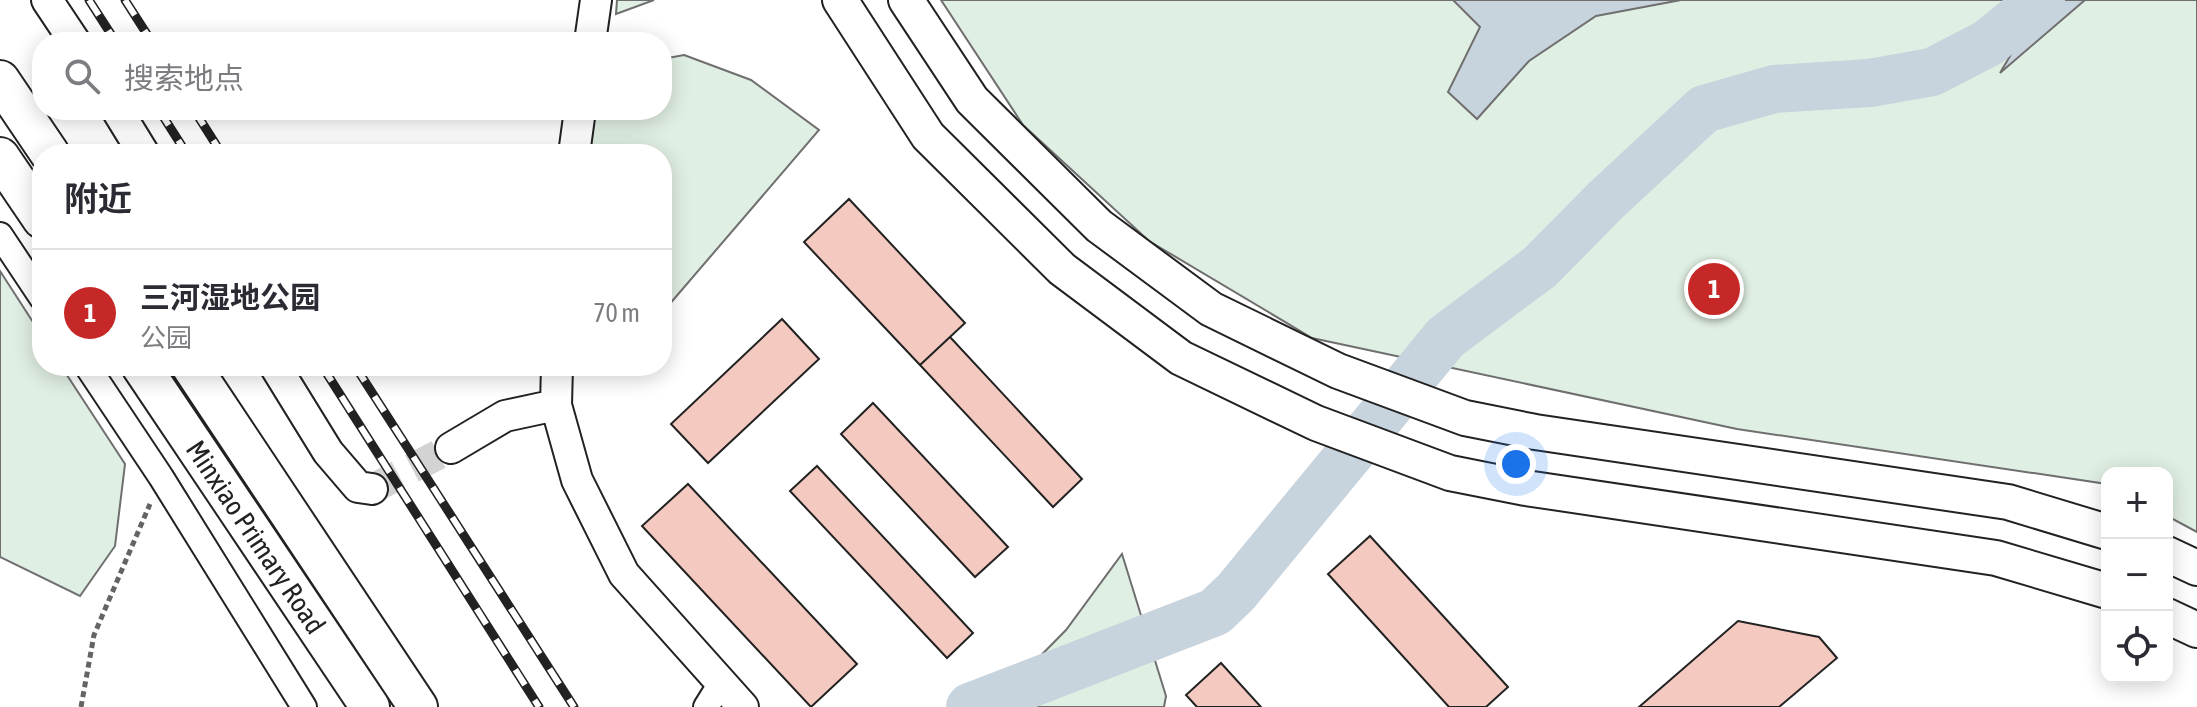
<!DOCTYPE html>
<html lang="zh">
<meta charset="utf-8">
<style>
body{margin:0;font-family:"Asap Condensed","Noto Sans SC",sans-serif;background:#f2f2f3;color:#2b2b33}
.controls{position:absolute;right:24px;bottom:24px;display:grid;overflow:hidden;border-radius:16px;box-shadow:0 4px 20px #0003}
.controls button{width:72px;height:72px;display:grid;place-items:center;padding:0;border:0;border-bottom:2px solid #e1e1e2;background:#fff;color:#2b2b33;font:40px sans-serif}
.you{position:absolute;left:1516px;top:464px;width:28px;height:28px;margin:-20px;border:6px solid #fff;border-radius:50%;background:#1a73e8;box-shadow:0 0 0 12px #1a73e833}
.badge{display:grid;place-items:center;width:52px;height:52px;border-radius:50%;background:#c62828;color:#fff;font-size:26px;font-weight:700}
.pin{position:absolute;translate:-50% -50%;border:4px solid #fff;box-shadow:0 2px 8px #0006}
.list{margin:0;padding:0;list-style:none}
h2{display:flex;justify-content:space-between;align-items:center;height:104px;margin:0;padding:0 32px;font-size:34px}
h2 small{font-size:26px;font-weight:400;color:#7c7c81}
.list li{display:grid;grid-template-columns:52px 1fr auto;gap:24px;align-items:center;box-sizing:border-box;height:128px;padding:0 32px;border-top:2px solid #e1e1e2}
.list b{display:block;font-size:30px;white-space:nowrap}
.list p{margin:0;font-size:26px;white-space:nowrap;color:#7c7c81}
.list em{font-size:26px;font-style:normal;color:#7c7c81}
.icon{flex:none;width:44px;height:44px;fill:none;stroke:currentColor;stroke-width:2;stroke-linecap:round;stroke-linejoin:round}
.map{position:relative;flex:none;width:2197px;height:707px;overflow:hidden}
.search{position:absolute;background:#fff;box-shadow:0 4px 20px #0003;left:32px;top:32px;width:640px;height:88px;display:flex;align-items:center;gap:20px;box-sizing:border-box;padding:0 28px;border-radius:32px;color:#7c7c81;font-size:30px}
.panel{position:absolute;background:#fff;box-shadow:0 4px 20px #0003;left:32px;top:144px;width:640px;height:232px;border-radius:32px}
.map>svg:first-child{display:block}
.green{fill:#e0efe3;stroke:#6f6f6f;stroke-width:2}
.water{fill:#c7d3dd;stroke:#6f6f6f;stroke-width:2}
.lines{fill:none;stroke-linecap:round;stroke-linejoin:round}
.river{stroke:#c7d3dd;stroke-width:48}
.building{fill:#f3c9c0;stroke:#222;stroke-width:2}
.tertiary-tunnel{stroke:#d3d3d3;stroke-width:30;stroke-dasharray:30 15;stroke-linecap:butt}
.minor-casing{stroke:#222;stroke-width:28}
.tertiary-casing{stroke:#222;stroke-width:34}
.secondary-casing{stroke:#222;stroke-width:38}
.primary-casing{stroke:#222;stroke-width:42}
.path{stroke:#646464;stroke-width:5;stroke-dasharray:6 4;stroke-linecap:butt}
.minor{stroke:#fff;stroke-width:24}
.tertiary{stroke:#fff;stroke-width:30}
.secondary{stroke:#fff;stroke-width:34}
.primary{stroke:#fff;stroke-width:38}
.rail-casing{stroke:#222;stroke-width:9}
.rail{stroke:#fff;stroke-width:6;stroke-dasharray:18;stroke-linecap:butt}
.labels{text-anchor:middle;stroke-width:6;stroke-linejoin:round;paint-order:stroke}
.street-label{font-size:28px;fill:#222;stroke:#fff}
</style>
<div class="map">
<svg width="2197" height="707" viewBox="0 0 2197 707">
<rect width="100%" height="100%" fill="#fff"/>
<path class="green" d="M617,0H654L616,14Z
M941,0H2197V532L2167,516V473H2107V484L1737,429L1312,338L1149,241L1023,125Z
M684,55L751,80L819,130L662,313V154H584L591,110H662V59Z
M0,271L42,336V366H61L125,464L115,546L80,596L0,557Z
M1122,554L1166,696L1164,707H975L995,702L1066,630Z"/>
<path class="water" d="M1453,0H1681L1596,16L1529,61L1477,119L1448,92L1480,27Z
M2043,0H2085L2000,73Z"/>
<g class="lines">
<path class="river" d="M970,707L1215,612L1236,592L1446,337L1540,267L1605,201L1704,109L1774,89L1870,83L1932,72L1988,43L2041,0"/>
</g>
<path class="building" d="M849,199L965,323L920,365L804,242Z
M782,319L819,359L708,463L671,424Z
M950,337L1082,479L1053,507L920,365Z
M873,403L1008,547L975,577L841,434Z
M817,466L973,633L947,658L790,491Z
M688,484L857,664L811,707L642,526Z
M1370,536L1508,687L1486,707H1449L1328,574Z
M1738,621L1819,637L1837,658L1779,707H1639Z
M1221,663L1261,707H1197L1186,695Z"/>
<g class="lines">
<path class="tertiary-tunnel" d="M372,489L451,448"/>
<defs>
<path id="minor" d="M0,235L42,298
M87,366L161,477L304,707
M706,707L721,683"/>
<path id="tertiary" d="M47,0L75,42
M590,42L596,0
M117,110L144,154
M574,154L580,110
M275,366L328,452L358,487L372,489
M557,366L556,405L577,480L624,574L743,707
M451,448L505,416L556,405"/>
<path id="secondary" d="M840,0L928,136L1062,269L1181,358L1316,423L1450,473L1526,488L1996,558L2107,591
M906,0L972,100L1099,226L1211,309L1338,371L1465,418L1535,432L2008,502L2107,532
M2167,554L2197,568
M2167,616L2197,630"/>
<g id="primary">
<path d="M0,80L50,154"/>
<path d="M0,157L42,219"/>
<path id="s1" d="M141,366L370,707"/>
<path d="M191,366L418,707"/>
</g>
</defs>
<use href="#minor" class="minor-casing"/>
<use href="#tertiary" class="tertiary-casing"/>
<use href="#secondary" class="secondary-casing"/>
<use href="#primary" class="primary-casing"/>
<path class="path" d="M81,707L94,635L150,504"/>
<use href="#minor" class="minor"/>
<use href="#tertiary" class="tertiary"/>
<use href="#secondary" class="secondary"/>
<use href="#primary" class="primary"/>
<defs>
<path id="rail" d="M89,0L116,42
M125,0L152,42
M159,110L187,154
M194,110L222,154
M322,366L539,707
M355,366L574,707"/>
</defs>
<use href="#rail" class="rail-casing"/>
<use href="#rail" class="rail"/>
</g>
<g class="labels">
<g class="street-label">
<text dy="10" stroke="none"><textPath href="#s1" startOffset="206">Minxiao Primary Road</textPath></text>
</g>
</g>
</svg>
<div class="controls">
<button>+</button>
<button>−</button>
<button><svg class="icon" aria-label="locate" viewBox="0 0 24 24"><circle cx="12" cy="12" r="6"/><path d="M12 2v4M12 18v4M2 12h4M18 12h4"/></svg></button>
</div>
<div class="you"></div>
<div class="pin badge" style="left:1714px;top:289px">1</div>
<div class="search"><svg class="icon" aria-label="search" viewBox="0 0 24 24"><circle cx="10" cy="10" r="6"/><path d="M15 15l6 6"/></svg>搜索地点</div>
<section class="panel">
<h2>附近<small></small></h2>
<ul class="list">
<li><span class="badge">1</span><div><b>三河湿地公园</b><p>公园</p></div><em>70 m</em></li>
</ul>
</section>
</div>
